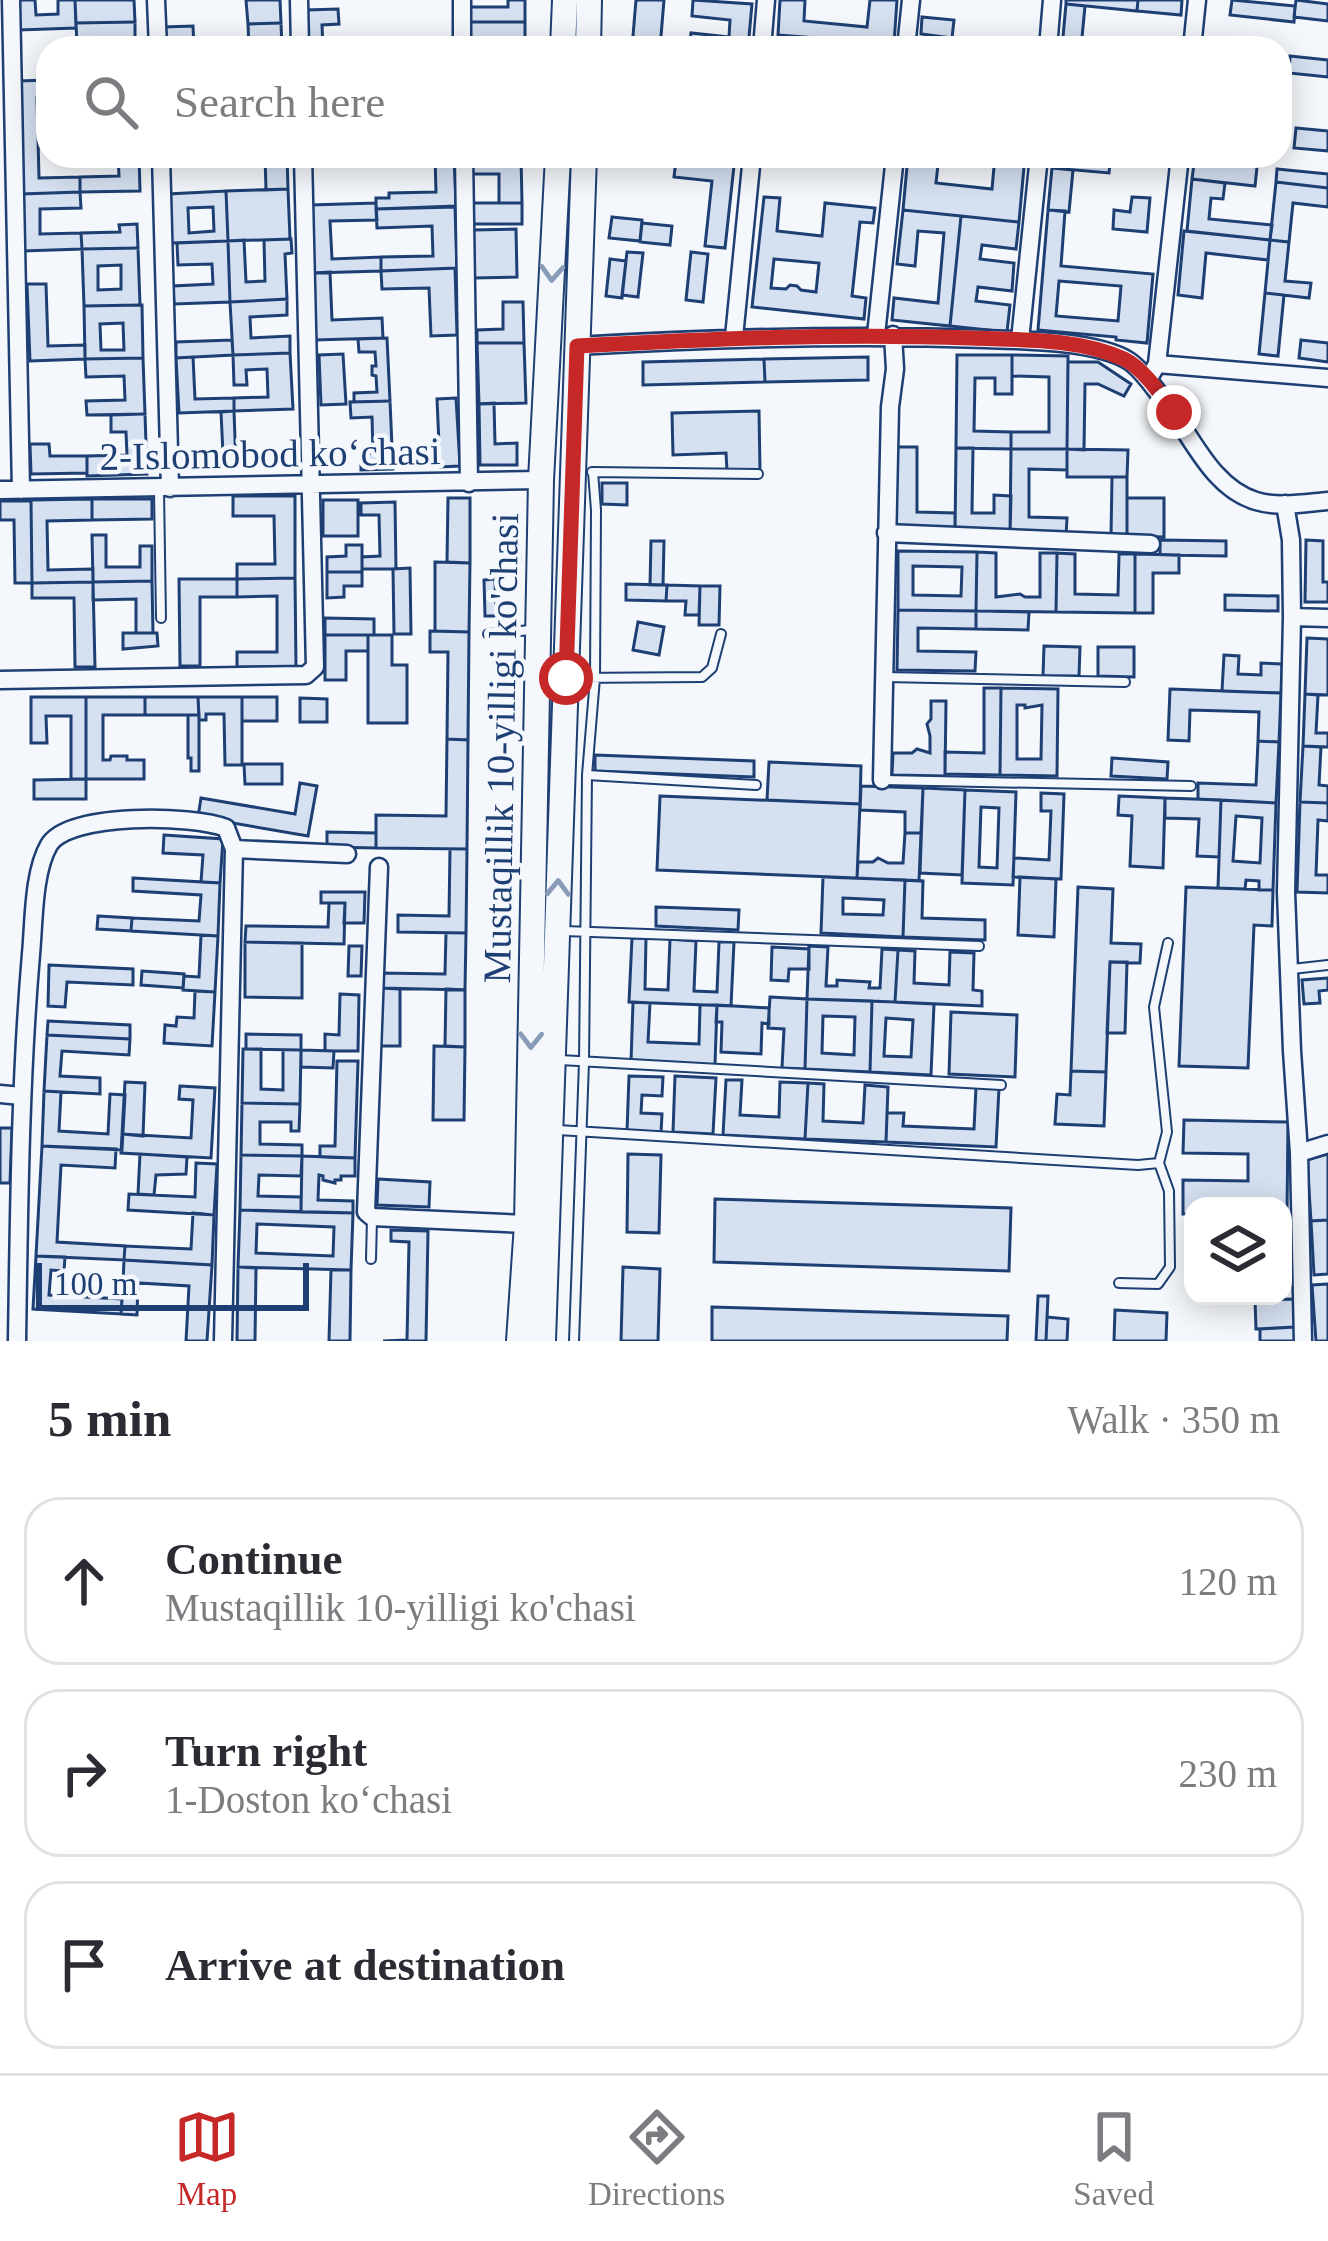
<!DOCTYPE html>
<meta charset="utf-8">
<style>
body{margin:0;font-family:"Times New Roman",serif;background:#f7f7f7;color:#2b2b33}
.controls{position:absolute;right:36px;bottom:36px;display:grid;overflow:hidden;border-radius:24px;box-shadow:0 6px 30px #0003}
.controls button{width:108px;height:108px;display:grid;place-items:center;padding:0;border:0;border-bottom:3px solid #e1e1e2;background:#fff;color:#2b2b33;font:60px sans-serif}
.scale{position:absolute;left:36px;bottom:30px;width:273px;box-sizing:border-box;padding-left:12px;border:6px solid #1d3f73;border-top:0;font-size:33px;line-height:42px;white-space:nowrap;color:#1d3f73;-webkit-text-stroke:9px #f4f7fb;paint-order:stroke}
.stop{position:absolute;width:36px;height:36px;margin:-27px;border:9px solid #c62828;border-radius:50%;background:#fff}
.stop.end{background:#c62828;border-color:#fff;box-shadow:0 3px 12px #0008}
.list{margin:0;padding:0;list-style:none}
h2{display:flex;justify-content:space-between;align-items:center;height:156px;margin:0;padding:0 48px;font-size:51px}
h2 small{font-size:39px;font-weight:400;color:#7c7c81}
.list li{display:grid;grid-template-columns:78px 1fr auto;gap:36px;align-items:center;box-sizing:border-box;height:168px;margin:0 24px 24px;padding:0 24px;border:3px solid #e1e1e2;border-radius:36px}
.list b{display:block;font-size:45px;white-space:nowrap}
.list p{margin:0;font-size:39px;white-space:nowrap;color:#7c7c81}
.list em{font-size:39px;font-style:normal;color:#7c7c81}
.icon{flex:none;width:66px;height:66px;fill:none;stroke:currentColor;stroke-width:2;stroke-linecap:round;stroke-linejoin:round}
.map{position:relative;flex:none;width:1328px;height:1341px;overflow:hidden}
.search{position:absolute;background:#fff;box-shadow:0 6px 30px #0003;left:36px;right:36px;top:36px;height:132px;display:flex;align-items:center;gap:30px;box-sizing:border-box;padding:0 42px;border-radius:36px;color:#7c7c81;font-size:45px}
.sheet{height:732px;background:#fff}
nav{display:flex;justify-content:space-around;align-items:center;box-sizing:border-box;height:168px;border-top:3px solid #e1e1e2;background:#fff;font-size:33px;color:#7c7c81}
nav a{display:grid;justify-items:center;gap:6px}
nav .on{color:#c62828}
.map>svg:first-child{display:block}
.building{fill:#d5e0f0;stroke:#1d3f73;stroke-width:3;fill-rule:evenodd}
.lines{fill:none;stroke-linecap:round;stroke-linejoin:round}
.service-casing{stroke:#1d3f73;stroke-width:12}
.minor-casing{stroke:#1d3f73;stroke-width:21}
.secondary-casing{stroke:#1d3f73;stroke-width:28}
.service{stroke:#f4f7fb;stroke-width:8}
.minor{stroke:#f4f7fb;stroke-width:16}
.secondary{stroke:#f4f7fb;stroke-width:24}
.oneway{stroke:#889bb7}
.route{stroke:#c62828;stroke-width:15}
.labels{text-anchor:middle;stroke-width:9;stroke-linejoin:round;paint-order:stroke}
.street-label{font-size:39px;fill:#1d3f73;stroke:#f4f7fb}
</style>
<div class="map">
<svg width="1328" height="1341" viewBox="0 0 1328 1341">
<rect width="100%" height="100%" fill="#f4f7fb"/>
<path class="building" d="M18,0H35L36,15L58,14V0H75L76,28L19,30Z
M75,0H134L135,22L76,23Z
M246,0H280L281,23L248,24Z
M508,0H525V22H468V7H508Z
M636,0H664L660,48H632Z
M693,0L752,4L748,48H689L691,33L729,37L730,20L692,16Z
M780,0H805L804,21L867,27L870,0H897L894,44L778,35Z
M1066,0H1138L1137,11L1066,4Z
M1138,0H1182L1181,15L1137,11Z
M1232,0L1295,6L1294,22L1230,15Z
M1296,0L1328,4V21L1294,17Z
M1066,4L1085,6L1081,48H1062Z
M338,9L339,24L322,25L323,48H307L306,10Z
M922,17L954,20L952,38L921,34Z
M135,22V48L77,45L76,23Z
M468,22H525V43L492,42V48H468Z
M281,23L282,48H249L248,24Z
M193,26L194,48H165L164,27Z
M1290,56L1328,60V77L1289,73Z
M48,80V98H37L39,178L80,177V192L21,194L18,81Z
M1296,128L1328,131V151L1294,148Z
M118,156H139L140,191L80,192V177L119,176Z
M265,156H287L288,189L266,190Z
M435,156H454L456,206L376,209V198H389V193L436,192Z
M470,156H521L522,203H499V174H470Z
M908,156H939L936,183L992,189L995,156H1025L1019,222L903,210Z
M1053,156H1111L1109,173L1052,168Z
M1195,156H1216V162L1257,167L1255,186L1192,179Z
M676,160L734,166L725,248L705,246L712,181L674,177Z
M1052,168L1073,170L1069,212L1048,210Z
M1277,169L1328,174V188L1276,182Z
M1192,179L1225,183L1223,199L1211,198L1209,219L1272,225L1270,240L1187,231Z
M1276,182L1328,188V207L1293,203L1289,242L1270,240Z
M288,189L290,239L228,241L226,191Z
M226,191L228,241L170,243L168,194ZM213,207L214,231L189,233L188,208Z
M80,192L81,208L40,209V234L81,233L82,249L23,251L21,194Z
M764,197L780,198L777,231L822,236L825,203L875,208L873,223L860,222L852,296L866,298L864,319L752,307ZM774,259L819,263L816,292L801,290L797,286L790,285L786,289L771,288Z
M1132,197L1150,198L1147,232L1113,229L1114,210L1130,212Z
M376,203L377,220L330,221L332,259L381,257V271L313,273L310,205Z
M470,203H522V224H471Z
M455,207L457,268L381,271V257L433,256L432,226L377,228L376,209Z
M903,210L961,216L950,326L892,320L894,298L938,303L944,233L918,231L915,266L897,264Z
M1048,210L1065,211L1061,266L1153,274L1147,343L1116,340V337L1038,330ZM1059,281L1121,286L1118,321L1056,316Z
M961,216L1019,222L1016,249L982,245L980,259L1014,263L1012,291L978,287L976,301L1010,305L1007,332L950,326Z
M612,217L642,220L640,241L609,238Z
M642,223L672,226L670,245L640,242Z
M137,224L138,248L82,249L81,233L120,232L119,225Z
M516,229L517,277L474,278L473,230Z
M1184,231L1270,240L1268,260L1206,253L1202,298L1178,295Z
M291,239L292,253L285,254L287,299L230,302L228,241L244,240L246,282L265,281L264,240Z
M1270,240L1289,242L1285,281L1311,283L1309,298L1265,293Z
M228,241L230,302L174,304L173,286L213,284L212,264L178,265L177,243Z
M138,248L140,305L84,306L82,249ZM121,265V289L98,290V266Z
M627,252L643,253L638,297L622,295Z
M691,252L708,254L703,302L686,300Z
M610,259L626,261L622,298L606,296Z
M455,268L457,335L431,336L429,288L382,289L381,271Z
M330,272L332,320L382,318L383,338L315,340L313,273Z
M27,284H46L48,346L85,345V359L30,361Z
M1265,293L1284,295L1278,356L1259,354Z
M287,299V315L250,317L251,338L290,336V353L233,355L230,302Z
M503,302H523L524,343H477V330L503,329Z
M142,305L143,358L85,359L84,306ZM123,323L124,350H101L100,324Z
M387,338L390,401L354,402V393L377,392L376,376L372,375V366H376L375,352H359L358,339Z
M232,340L233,355L176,358V342Z
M1301,340L1328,343V362L1299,358Z
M477,343H524L526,403L479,404Z
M290,353L293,409L234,411V398L268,397L267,369L246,370L247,385H234L233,355Z
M343,354L346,404L321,405L319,355Z
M957,355H1012V394H995V378H975L974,431L1011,432V449L956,448Z
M1012,355L1068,356L1067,449H1011V432H1049V377L1012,376Z
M193,357L195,399L234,398V411L179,413L176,358Z
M868,357V380L765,382L764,359Z
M143,358L145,414L87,415L86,401L125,400L124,376L86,377L85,359Z
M764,359L765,382L643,385V362Z
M1068,362H1098L1131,384L1124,396L1098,384H1085L1084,450L1067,449Z
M456,398L460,466L440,467L437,399Z
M390,401L393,469L361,470V453H373L372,417L351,418L350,402Z
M494,403L495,444L517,443V465H480L479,404Z
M234,411L236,467L183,469V451L211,450V454H223L221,412Z
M759,411L760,470L727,471L726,453L673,455L672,413Z
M145,414L147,474L87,476V456L127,455L126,432H111V415Z
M30,444H49L50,456H87V473L31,474Z
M897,447H917V512L955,513V534L896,533Z
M956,448H973L972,513H994V495L1011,496L1010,535L955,534Z
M1011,449H1067V470L1029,469V517L1067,518L1066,536L1010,535Z
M1067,449L1128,450L1127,477H1067Z
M1112,477H1127V536H1111Z
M602,483H627V505L602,504Z
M233,496H295V578L237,579V564H275L274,516H233Z
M448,498H470V563L447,562Z
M1127,498H1164V537L1127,536Z
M92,499H152V519L92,520Z
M92,499V520L47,521L48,570L93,569V582L32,583L31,500Z
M323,500H358V536H323Z
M0,501H31L32,583H15L14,520H0Z
M395,502L396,569H362V557L380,556L379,515H361V503Z
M506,525H519L520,561H511L510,542H507Z
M92,535H106V567H140V546H152V581L93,582Z
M1160,540L1226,541V556L1160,555Z
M1306,540L1323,541V582H1328V602H1305Z
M651,541H664L663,585H650Z
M346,545H362V572H327V557L346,556Z
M898,551L977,552L976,611L898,610ZM913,566L962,567L961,596L913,595Z
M977,552L996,553V597L1020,594L1025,597H1040V553H1057L1056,612L976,611Z
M1057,553L1075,554V594L1118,595L1119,554H1135V613L1056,612Z
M1135,554L1179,555V573H1153V613H1135Z
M435,562L470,563L469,632L435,631Z
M410,568L411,634H394L393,569Z
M327,572H362V586H344V597L327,598Z
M295,578L296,667H237V652H277V596L237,597V579Z
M179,579H237V597H200V666H180Z
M495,579L496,616H485L484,580Z
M152,581L153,633H136V599L93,600V582Z
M93,582L95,667H75L74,598H32V583Z
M626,584L667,585L666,601L626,600Z
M667,585L700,586L699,615H685L686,601H666Z
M700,586H720L719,625H699Z
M1225,595L1278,596V611L1225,610Z
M898,610L976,611V629L918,628V651L976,652L975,671L897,670Z
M976,611L1029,612L1028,630L976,629Z
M325,618L374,619V635H325Z
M638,622L664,627L659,655L633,650Z
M430,631L469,632L468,740L447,739L448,652H430Z
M123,633H157L158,646L123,649Z
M325,635H368V651H346V680H325Z
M368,635H392V665H407V723H368Z
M1307,638L1328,639V695L1305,694Z
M1044,646L1080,647L1079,676H1043Z
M1098,647H1134V677L1098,676Z
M1224,655L1239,656L1238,674L1261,675V663L1282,664L1281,693L1222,691Z
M984,688H1001L1000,775L945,774V752L984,753Z
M1001,688L1058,689L1057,776L1000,775ZM1017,705H1025V708L1042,705L1041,759H1017Z
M1170,689L1281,693L1279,742L1258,741L1259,712L1190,710L1189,741L1168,740Z
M1305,694L1318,695L1316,733H1328V747L1303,746Z
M31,697H86V779H71V716H46L47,743H31Z
M86,697H145V715H103V760H110L111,756H127V760H144V779H86Z
M145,697H198L199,715H145Z
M198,697H242V765H225L224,714H206V720H199Z
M242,697H277V721H242Z
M300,698L327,699V722H300Z
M931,701H946L945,776L892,775L893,753H912L917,749L930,753V736L927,724L931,719Z
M188,715H199V771H191V758H188Z
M447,739L468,740L467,849L376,848V815L446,816Z
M1258,741L1279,742L1276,803L1198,799V783L1256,785Z
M1303,746L1321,747L1319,785L1328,786V803L1300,802Z
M595,755L754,761V777L595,771Z
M1112,758L1168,762L1167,779L1111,776Z
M769,762L861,766L860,804L767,800Z
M244,764H282V784H245Z
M86,779V799H34V780Z
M300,783L317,786L308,836L198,817L201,798L295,814Z
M861,786L923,788L921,833H905V812L860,810Z
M923,788L965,790L962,875L920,873Z
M965,790L1016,792L1013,885L962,883ZM981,807L999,808L997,868L979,867Z
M1041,793L1064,794L1061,879L1013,877L1014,858L1049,860L1051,811H1041Z
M660,796L860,804L857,878L657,870Z
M1119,796L1165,798L1163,868L1130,866L1132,816L1118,815Z
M1165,798L1221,800L1219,857L1197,856L1199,819L1165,818Z
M1221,800L1276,803L1273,890H1259V881L1246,880L1245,889L1218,888ZM1236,816L1262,818L1260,863L1233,861Z
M1300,802L1328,803V821L1318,820L1316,875H1328V893L1297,892Z
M327,832L376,833V848L327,847Z
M905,833H921L919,881L857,878L858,862H873L878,858L888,863H903Z
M164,835L223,839L220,883L201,882L203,855L163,853Z
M450,849H467L466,933L398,932V915L449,916Z
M823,877L905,880L903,937L821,933ZM843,898L884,900L883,915L843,914Z
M1020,877L1056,879L1054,937L1018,935Z
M133,878L220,883L218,936L131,931L132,918L199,921L201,895L133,891Z
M905,880L923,881L922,918L985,920V940L903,937Z
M1078,887L1113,889L1111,943L1141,944L1140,963L1110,962L1106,1072L1071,1071Z
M1186,887L1273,890L1272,926L1254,925L1248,1068L1179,1066Z
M321,892H365L364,923H344L345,903H321Z
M329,903H345L344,944L245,942L246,926L328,927Z
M656,907L739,910L738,930L656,926Z
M98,916L132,918L131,931L97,929Z
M446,933H466L465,990L380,988V973L445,974Z
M201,935L218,936L215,992L183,990L184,976L199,977Z
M632,938H646L645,989L668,990L670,939L696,941L694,991L717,992L719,942H734L731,1006L629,1002Z
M245,942L302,943V998L245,997Z
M349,946H362L361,976H348Z
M809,946L828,947L826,986H837V980L870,982L869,988H880L882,949L898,950L895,1002L807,999Z
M772,947L809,949V969H789L788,981L771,980Z
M898,950L915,951L914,983L949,985L950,952L974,953L973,990L982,991V1006L895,1002Z
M1110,962H1127L1125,1033H1107Z
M49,965L133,969V985L67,982L65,1007L48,1006Z
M142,971L184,974L183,988L141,985Z
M1328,978V990L1319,991L1320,1003L1304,1004L1302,980Z
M380,988L400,989V1046H379Z
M446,989L465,990V1047L445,1046Z
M195,991L215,992L212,1046L164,1043L165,1025L176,1026L177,1017L194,1018Z
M340,994L359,995L358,1051H325V1034L339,1035Z
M770,997L807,999L805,1069L782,1068L784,1029L768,1028Z
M807,999L872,1001L870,1072L805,1069ZM823,1016L855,1017L854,1055L822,1053Z
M872,1001L934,1004L931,1075L870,1072ZM886,1018L913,1020L911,1057L884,1056Z
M633,1002L650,1003L648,1042L699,1044L700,1005H717L715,1065L631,1062Z
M717,1005L769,1008V1024L762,1023L761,1054L721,1052L722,1022H716Z
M951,1012L1017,1015L1015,1077L949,1074Z
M48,1021L130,1025V1039L47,1035Z
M246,1034L301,1035V1050L246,1049Z
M47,1035L130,1039L129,1055L62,1051L60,1076L100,1078V1094L44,1091Z
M434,1046L465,1047L464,1120H433Z
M243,1049H261V1089L283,1090V1050H301L300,1104L242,1103Z
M301,1050L334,1051L333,1068L301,1067Z
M337,1061H358L355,1158L320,1157V1146H335Z
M1071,1071L1106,1072L1104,1126L1055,1124L1057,1094L1070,1095Z
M629,1076L663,1077L662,1096L642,1095L641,1113L662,1114L661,1133L627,1131Z
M675,1076L716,1078L713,1134L673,1132Z
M726,1080H742L740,1115L779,1117L780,1082L808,1083L805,1139L723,1135Z
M125,1082L145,1083L143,1136L122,1134Z
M808,1083L824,1084L823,1121L863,1123L865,1085L888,1087L886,1142L805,1139Z
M180,1086L215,1088L211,1158L121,1153L122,1134L191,1138L193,1100L179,1099Z
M976,1087L999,1088L996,1147L886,1142L887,1113H904L903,1126L974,1129Z
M44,1091L61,1092L59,1131L108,1134L110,1094L125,1095L122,1150L42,1146Z
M242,1103L300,1104L299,1131H291V1122H260V1144L302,1145V1156L241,1155Z
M1184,1120L1288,1122L1287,1215H1283V1206H1193V1214H1183V1180L1248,1181V1154L1183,1153Z
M0,1128H12L10,1183H0Z
M42,1146L116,1149L115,1168L61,1165L57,1242L125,1246L124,1260L36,1256Z
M140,1154L187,1157L186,1174L156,1175L154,1195L138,1194Z
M628,1154L661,1155L659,1233L627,1232Z
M1328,1154V1220L1311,1221L1307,1160Z
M241,1155L302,1156L301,1176L259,1175L258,1196L301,1197V1212L240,1210Z
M302,1156L355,1158V1176H341V1180H335V1183L323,1180V1176L319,1175L318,1200L353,1201V1213L301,1212Z
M196,1163L217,1164L214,1215L128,1210L129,1194L195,1197Z
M378,1179L430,1182L429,1207L377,1205Z
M715,1199L1011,1208L1009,1271L714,1262Z
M240,1210L353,1213L351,1270L238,1267ZM257,1224L334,1227L333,1256L256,1253Z
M193,1213L214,1215L212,1265L124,1260L125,1246L191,1249Z
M1328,1220V1274L1314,1275L1311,1221Z
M391,1230L428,1231L426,1341H383L407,1340L409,1242L391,1241Z
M36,1256L65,1257L64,1271L51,1270L49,1295L122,1299L121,1314L33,1309Z
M124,1260L212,1265L207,1341H186L189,1286L123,1282Z
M238,1267L256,1268L255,1341H237Z
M623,1267L660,1269L658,1341H621Z
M331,1270H351L350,1341H329Z
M123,1282L138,1283L137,1315L121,1314Z
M1328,1284V1341H1316L1312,1285Z
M1038,1296H1048L1046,1341H1036Z
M1294,1299L1295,1327L1256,1329L1255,1300Z
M712,1307L1008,1316L1007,1341H712Z
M1115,1310L1167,1313L1166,1341H1114Z
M1047,1317L1068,1319L1067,1341H1046Z
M1295,1327V1341H1260V1329Z"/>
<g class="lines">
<defs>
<path id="service" d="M592,472L758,474
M159,490L161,618
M488,634L531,630
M885,677L1125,682
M573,678L702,677L712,668L721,634
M587,775L756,785
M883,780L1191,786
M564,931L979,946
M1292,969L1328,965
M560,1060L1001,1085
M558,1130L1138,1165L1159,1163L1167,1132L1154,1007L1168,943
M371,1259L372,1219
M1119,1283L1158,1284L1170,1267L1169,1191L1159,1163
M574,1341L584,1062L587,775L595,678L596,510L593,472"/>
<path id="minor" d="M11,0L21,490
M156,0L158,48
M299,0L300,48
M462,0V48
M762,48L766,0
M906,48L911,0
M1048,48L1052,0
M1192,48L1197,0
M161,156L170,488
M464,156L469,483
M876,335L895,156
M734,337L752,156
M1020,340L1039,156
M577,346C714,338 850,334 986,339C1024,340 1098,341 1129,361C1141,369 1151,384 1160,395C1189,429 1209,487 1256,501C1278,508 1305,503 1328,501
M1157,364L1328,378
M1148,380L1157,364L1180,156
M0,490L541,480
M1285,504L1291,540L1292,617L1286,892L1292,1051L1299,1153L1303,1341
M886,533L1151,544
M1292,617L1328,618
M0,680L306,675L315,667L303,156
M882,780L890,407L895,369L893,335
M379,867L366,1212L372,1217L527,1224
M0,1094L21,1096
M1299,1153L1328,1144
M17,1341C19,1212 20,1083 31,954C34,923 33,872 49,845C69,812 193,815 226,828L234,849
M223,1341L234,849L347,854"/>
<path id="secondary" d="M563,48L565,0
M588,48L589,0
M519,1341L527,1224L541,480L558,156
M543,1341L584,156"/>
</defs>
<use href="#service" class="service-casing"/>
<use href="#minor" class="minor-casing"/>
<use href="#secondary" class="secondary-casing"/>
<use href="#service" class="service"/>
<use href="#minor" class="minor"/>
<use href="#secondary" class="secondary"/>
</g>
<defs><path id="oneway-chevron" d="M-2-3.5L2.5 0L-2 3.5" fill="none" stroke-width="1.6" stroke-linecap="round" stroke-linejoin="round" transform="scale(3)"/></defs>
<g class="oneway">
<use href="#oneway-chevron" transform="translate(552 273) rotate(93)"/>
<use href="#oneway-chevron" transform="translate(558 888) rotate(-88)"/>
<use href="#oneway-chevron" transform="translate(531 1040) rotate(91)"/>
</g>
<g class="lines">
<path class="route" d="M566,678L577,346C709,339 839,333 971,338C1021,340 1078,338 1124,359C1144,369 1161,395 1174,412"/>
</g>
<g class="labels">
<g class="street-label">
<text transform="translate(270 453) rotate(-1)" y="14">2-Islomobod koʻchasi</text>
<text transform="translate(500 748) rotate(-89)" y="14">Mustaqillik 10-yilligi ko'chasi</text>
</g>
</g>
</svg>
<div class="controls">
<button><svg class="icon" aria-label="layers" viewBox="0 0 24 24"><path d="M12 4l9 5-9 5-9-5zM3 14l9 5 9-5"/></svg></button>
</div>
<div class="scale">100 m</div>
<div class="stop" style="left:566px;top:678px"></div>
<div class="stop end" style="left:1174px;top:412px"></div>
<div class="search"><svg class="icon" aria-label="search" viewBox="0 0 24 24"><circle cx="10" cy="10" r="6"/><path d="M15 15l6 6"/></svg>Search here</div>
</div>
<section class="sheet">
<h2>5 min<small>Walk · 350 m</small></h2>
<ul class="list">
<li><svg class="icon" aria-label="ahead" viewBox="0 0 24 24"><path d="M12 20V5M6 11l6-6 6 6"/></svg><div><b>Continue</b><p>Mustaqillik 10-yilligi ko'chasi</p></div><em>120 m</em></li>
<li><svg class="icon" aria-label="right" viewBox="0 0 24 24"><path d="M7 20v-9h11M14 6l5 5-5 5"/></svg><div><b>Turn right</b><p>1-Doston koʻchasi</p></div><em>230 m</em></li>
<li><svg class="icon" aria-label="arrive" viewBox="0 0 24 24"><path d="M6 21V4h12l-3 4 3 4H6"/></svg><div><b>Arrive at destination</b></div></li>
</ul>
</section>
<nav>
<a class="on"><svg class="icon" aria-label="map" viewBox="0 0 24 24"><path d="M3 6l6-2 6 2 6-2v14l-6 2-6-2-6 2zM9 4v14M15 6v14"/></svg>Map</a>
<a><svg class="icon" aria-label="directions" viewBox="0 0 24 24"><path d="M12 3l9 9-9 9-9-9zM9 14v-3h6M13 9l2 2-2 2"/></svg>Directions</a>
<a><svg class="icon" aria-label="saved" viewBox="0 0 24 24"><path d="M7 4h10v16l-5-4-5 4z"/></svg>Saved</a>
</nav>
